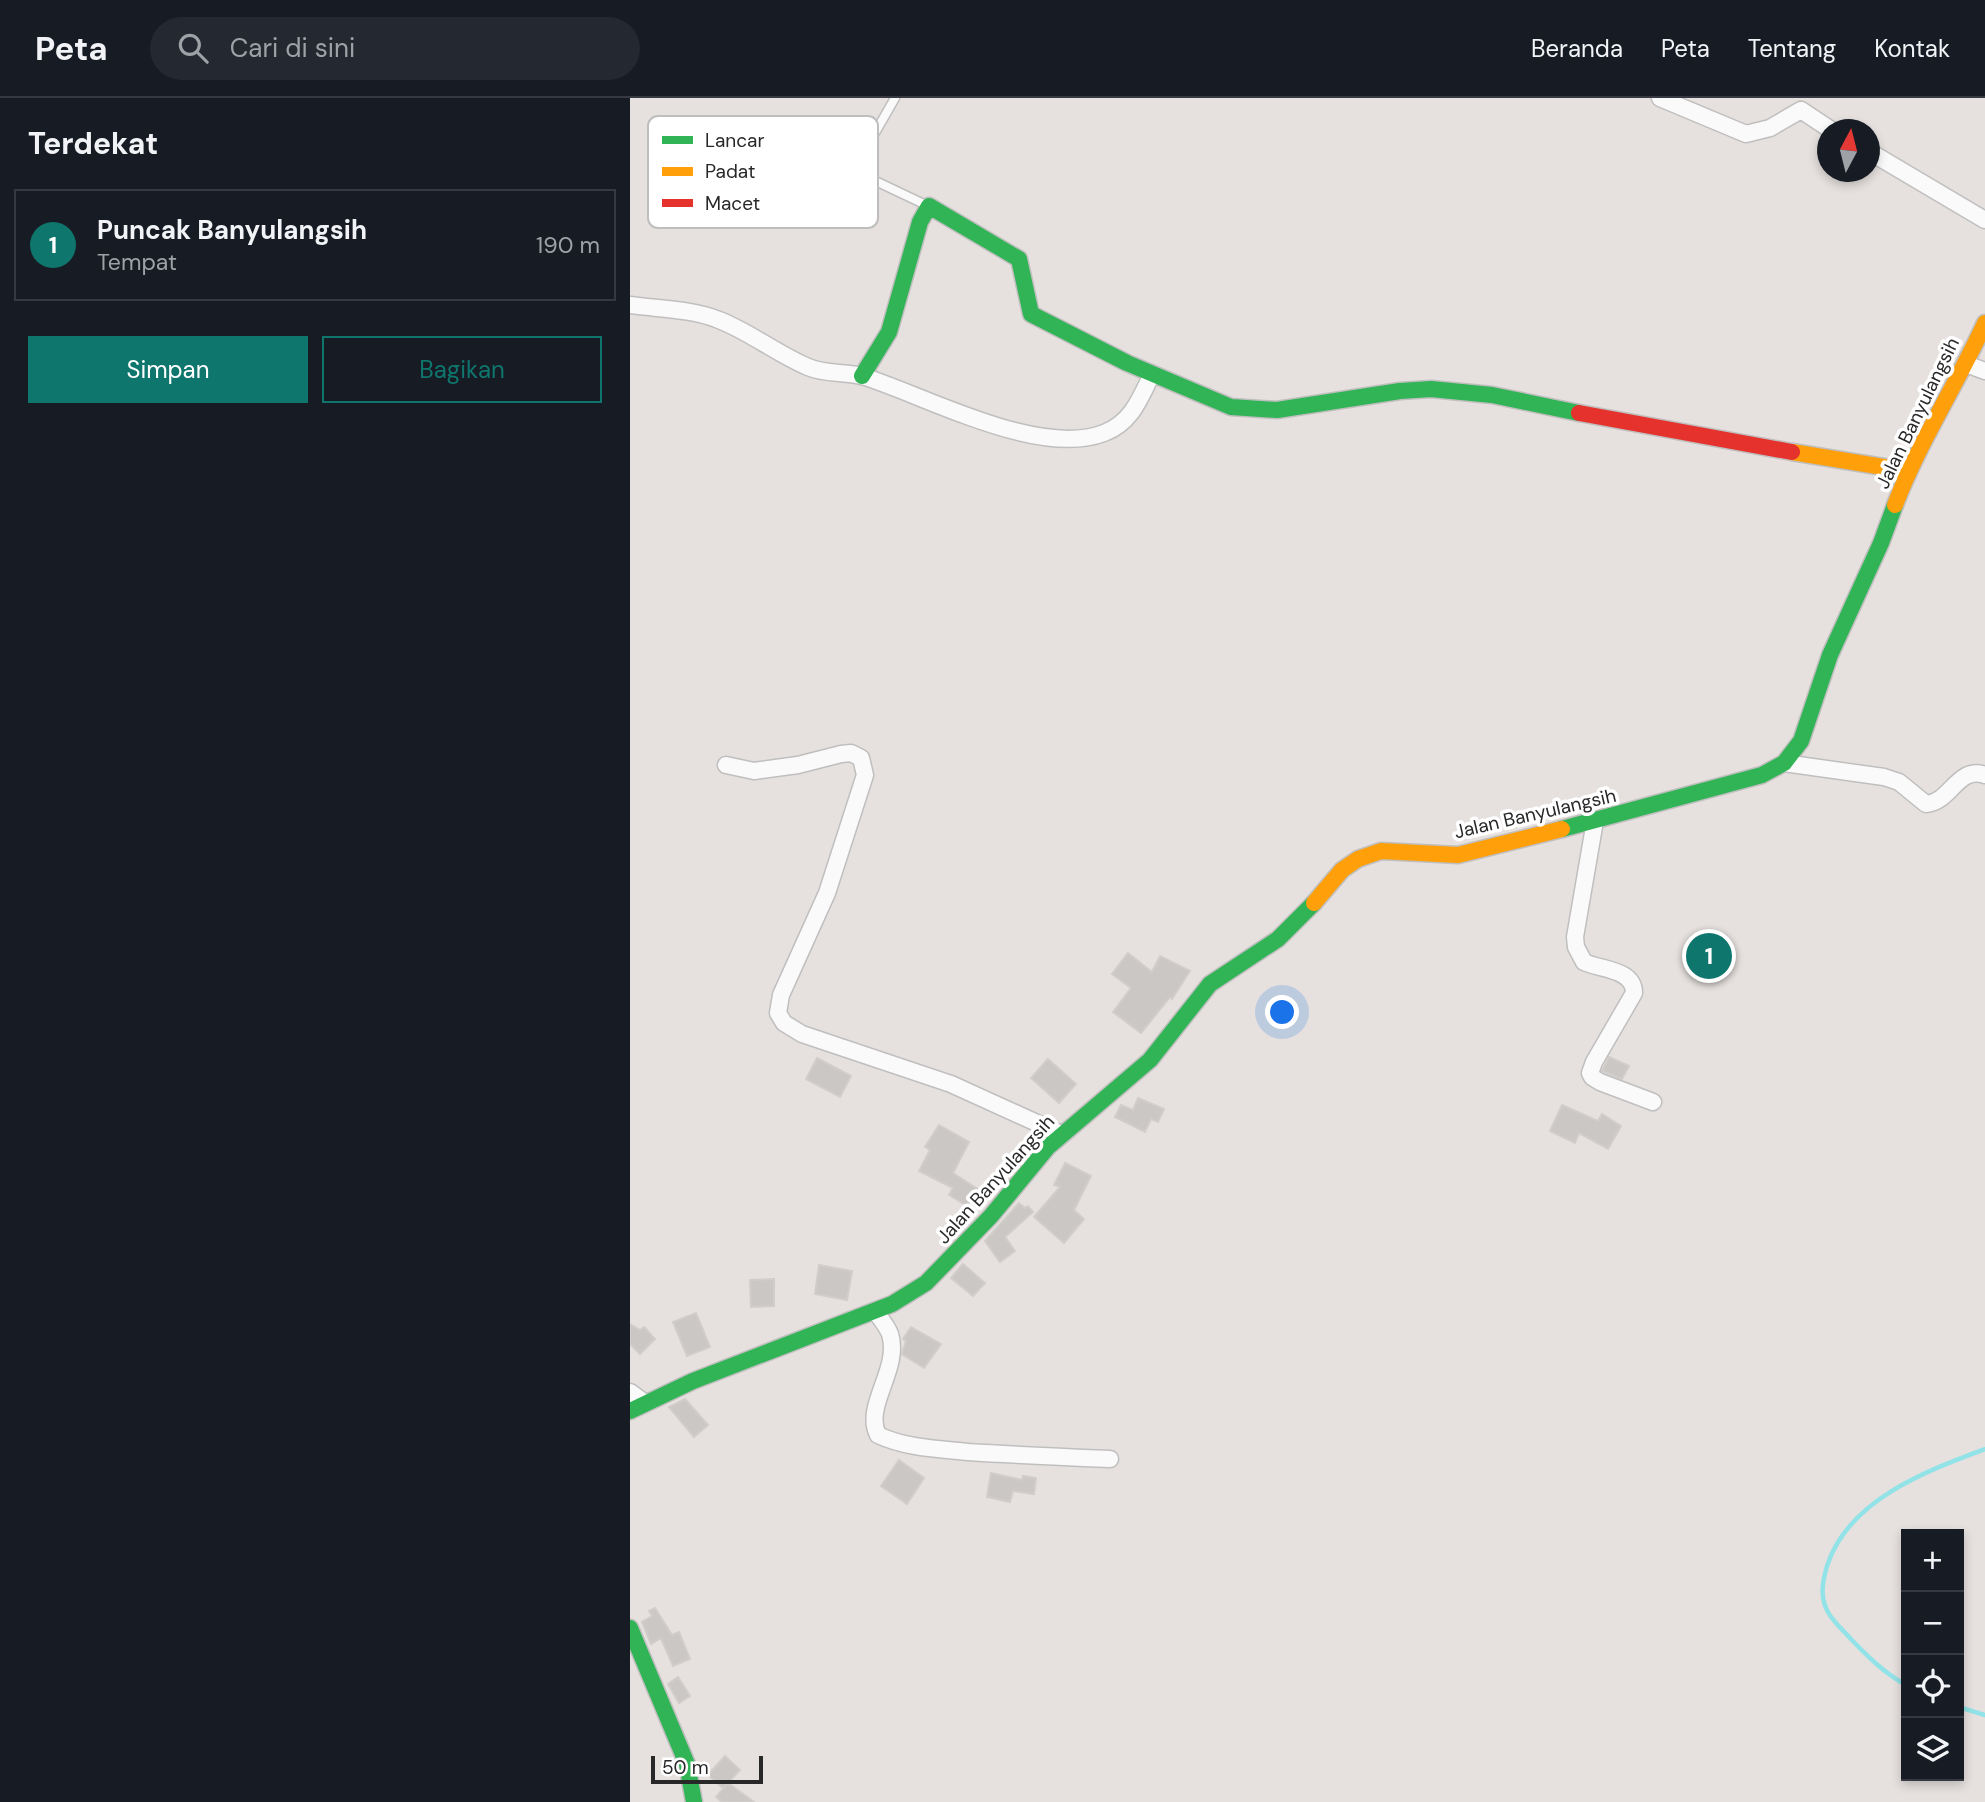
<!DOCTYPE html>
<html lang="id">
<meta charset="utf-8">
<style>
body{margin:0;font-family:"DM Sans",sans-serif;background:#242831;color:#f1f3f6}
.controls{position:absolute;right:21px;bottom:21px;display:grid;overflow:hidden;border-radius:0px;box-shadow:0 4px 10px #0003}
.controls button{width:63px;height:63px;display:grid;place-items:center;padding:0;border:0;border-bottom:2px solid #363941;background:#171b24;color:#f1f3f6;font:35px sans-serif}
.compass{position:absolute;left:1187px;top:21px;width:63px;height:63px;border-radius:50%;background:#171b24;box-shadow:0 4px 10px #0003;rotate:7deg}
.scale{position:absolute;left:21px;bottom:18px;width:112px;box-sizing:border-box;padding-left:7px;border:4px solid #282828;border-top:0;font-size:19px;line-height:24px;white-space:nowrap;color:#282828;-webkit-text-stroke:5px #fff;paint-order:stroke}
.you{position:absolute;left:653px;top:915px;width:24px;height:24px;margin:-18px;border:5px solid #fff;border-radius:50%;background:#1a73e8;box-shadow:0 0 0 10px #1a73e833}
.badge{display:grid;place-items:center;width:46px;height:46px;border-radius:50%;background:#0f766e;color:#fff;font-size:23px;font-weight:700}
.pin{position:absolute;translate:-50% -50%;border:4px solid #fff;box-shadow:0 2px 7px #0006}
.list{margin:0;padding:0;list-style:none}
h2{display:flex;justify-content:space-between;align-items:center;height:91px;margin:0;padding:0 28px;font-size:30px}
h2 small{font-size:23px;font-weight:400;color:#9ea1a6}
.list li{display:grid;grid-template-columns:46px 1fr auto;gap:21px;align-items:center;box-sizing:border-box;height:112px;margin:0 14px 14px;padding:0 14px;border:2px solid #363941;border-radius:0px}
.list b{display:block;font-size:26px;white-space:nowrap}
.list p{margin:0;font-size:23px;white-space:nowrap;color:#9ea1a6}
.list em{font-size:23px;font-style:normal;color:#9ea1a6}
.actions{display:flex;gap:14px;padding:21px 28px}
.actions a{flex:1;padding:16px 0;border:2px solid #0f766e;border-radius:0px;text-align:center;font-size:24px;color:#0f766e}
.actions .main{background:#0f766e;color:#fff}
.icon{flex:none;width:38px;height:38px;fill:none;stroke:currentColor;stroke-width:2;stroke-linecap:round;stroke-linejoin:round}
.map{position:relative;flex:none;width:1355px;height:1704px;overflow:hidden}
header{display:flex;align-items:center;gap:42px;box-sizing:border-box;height:98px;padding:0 35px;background:#171b24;border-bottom:2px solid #363941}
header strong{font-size:33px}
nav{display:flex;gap:38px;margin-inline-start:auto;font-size:24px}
.search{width:490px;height:63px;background:#242831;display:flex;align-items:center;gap:18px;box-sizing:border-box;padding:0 24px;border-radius:38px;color:#9ea1a6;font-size:26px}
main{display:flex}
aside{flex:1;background:#171b24}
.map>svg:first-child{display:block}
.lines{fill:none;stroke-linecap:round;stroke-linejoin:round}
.stream{stroke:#92e3e7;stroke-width:4.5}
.building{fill:#cbc7c5;stroke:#d1cdca;stroke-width:2}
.lane-casing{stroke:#c0bfbf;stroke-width:11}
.street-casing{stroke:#c0bfbf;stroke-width:19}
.fast-casing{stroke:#c0bfbf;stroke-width:19}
.slow-casing{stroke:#c0bfbf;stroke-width:19}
.jam-casing{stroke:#c0bfbf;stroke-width:19}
.lane{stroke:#fbfafa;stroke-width:8}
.street{stroke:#fbfafa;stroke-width:16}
.fast{stroke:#30b455;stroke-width:16}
.slow{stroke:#ff9f0a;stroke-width:16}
.jam{stroke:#e5322d;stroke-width:16}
.labels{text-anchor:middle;stroke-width:7;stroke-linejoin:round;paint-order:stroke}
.street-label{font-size:19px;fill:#282828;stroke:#fff}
.key{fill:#fff;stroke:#bebebe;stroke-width:2}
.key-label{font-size:19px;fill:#282828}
</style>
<header>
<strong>Peta</strong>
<div class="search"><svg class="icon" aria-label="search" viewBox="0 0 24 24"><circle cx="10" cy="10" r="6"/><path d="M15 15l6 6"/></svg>Cari di sini</div>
<nav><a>Beranda</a><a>Peta</a><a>Tentang</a><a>Kontak</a></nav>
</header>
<main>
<aside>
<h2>Terdekat<small></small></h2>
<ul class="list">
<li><span class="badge">1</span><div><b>Puncak Banyulangsih</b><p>Tempat</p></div><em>190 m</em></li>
</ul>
<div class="actions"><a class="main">Simpan</a><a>Bagikan</a></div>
</aside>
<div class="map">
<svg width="1355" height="1704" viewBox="0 0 1355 1704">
<rect width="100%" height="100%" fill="#e6e1de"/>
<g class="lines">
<path class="stream" d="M1276,1587C1254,1575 1236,1557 1219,1539C1211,1530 1200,1521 1196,1510C1190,1496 1193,1482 1197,1468C1218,1402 1296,1373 1355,1351
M1329,1609L1355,1617"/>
</g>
<path class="building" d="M498,855L522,874L530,858L560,873L542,901L540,899L511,935L483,914L501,890L482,876Z
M979,959L999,968L992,981L972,973Z
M187,960L221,978L210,999L176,981Z
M418,961L446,986L429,1005L401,980Z
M508,1000L534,1011L528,1024L521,1021L515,1034L485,1019L491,1007L503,1012Z
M932,1007L968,1023L972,1016L991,1028L978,1051L949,1035L945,1045L920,1033Z
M309,1027L339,1044L323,1075L357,1097L353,1104L343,1099L337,1108L319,1097L323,1090L289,1073L300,1052L295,1049Z
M435,1065L461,1078L444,1112L454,1121L434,1145L404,1119L430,1089L424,1087Z
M389,1105L395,1110L398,1108L403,1114L375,1139L385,1153L370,1164L355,1143Z
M333,1166L355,1185L343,1198L321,1180Z
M189,1167L222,1173L217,1202L185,1196Z
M144,1181V1208L121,1209L120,1182Z
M66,1215L80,1249L57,1258L43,1224Z
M0,1226L10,1232L14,1229L25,1241L10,1256L0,1246Z
M281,1229L311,1246L294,1270L272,1256L276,1243L273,1241Z
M55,1301L78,1327L64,1339L39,1309Z
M269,1362L294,1380L277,1406L251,1388Z
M361,1375L392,1382L393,1378L406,1380L404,1396L383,1393L380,1404L357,1399Z
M25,1510L42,1537L49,1534L60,1561L43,1568L31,1540L21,1546L12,1524L22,1518L19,1513Z
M48,1579L60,1598L49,1605L38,1586Z
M95,1658L110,1672L93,1690L78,1677Z
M98,1685L124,1704H92L86,1699Z"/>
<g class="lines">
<defs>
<path id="lane" d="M265,0L230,61L229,72L237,79L296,107"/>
<path id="street" d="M1030,0L1116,36L1140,30L1171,12L1201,32
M1240,54L1355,122
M0,207C29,211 62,211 89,222C120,234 147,256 178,269C196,277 217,273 235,279C298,299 409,360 474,335C501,325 510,301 522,276
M1336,266L1355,273
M1154,665L1254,679L1269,684L1296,706C1320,705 1328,667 1355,677
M96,667L124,673L168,667L211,656L221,655L231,660L235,677L197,795L151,897L148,915L154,925L172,936L321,986L431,1036
M965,723L945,839L946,849L954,864C971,872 1004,871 1004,895L964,964L960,975L962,979L970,984L1023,1004
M245,1213C250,1220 257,1228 260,1236C271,1271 233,1308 248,1337C276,1350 307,1351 338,1354C385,1357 432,1359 480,1361
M0,1294L15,1305"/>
<path id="fast" d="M232,278L259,234L290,124L299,108L389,161L401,216L497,265L601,309L647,312L770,293L801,291L862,297L949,315
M932,731L1132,677L1154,665L1171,643L1200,557L1251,445L1265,407
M0,1313L63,1283L262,1206L296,1185L361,1118L418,1049L520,962L580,886L648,841L684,805
M0,1530L57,1666L64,1704"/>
<path id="slow" d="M1162,354L1278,373
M1265,407C1289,344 1327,286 1355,225
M684,805L712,772L728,761L751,753L828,757L932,731"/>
<path id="jam" d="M949,315L1162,354"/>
</defs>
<use href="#lane" class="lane-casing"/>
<use href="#street" class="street-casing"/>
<use href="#fast" class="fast-casing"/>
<use href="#slow" class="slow-casing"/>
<use href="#jam" class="jam-casing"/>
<use href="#lane" class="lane"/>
<use href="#street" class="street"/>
<use href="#fast" class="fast"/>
<use href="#slow" class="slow"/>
<use href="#jam" class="jam"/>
</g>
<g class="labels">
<g class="street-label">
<text transform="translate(1287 315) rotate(-64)" y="7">Jalan Banyulangsih</text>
<text transform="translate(905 715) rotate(-13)" y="7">Jalan Banyulangsih</text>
<text transform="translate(365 1081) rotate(-48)" y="7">Jalan Banyulangsih</text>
</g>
</g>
<rect x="18" y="18" width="230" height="112" rx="10" class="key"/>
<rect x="32" y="38" width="31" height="8" fill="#30b455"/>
<rect x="32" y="69" width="31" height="9" fill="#ff9f0a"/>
<rect x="32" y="101" width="31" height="8" fill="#e5322d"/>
<g class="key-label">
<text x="75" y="49">Lancar</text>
<text x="75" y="80">Padat</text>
<text x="75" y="112">Macet</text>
</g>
</svg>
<div class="controls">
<button>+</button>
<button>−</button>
<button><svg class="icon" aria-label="locate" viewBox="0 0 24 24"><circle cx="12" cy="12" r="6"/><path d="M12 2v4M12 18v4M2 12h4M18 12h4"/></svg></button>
<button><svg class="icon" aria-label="layers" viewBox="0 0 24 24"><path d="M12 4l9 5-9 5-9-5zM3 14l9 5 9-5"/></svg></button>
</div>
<svg class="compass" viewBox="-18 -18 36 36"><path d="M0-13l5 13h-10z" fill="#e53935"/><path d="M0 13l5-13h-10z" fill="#9ea1a6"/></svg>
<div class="scale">50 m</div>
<div class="you"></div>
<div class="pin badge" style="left:1079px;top:858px">1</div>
</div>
</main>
